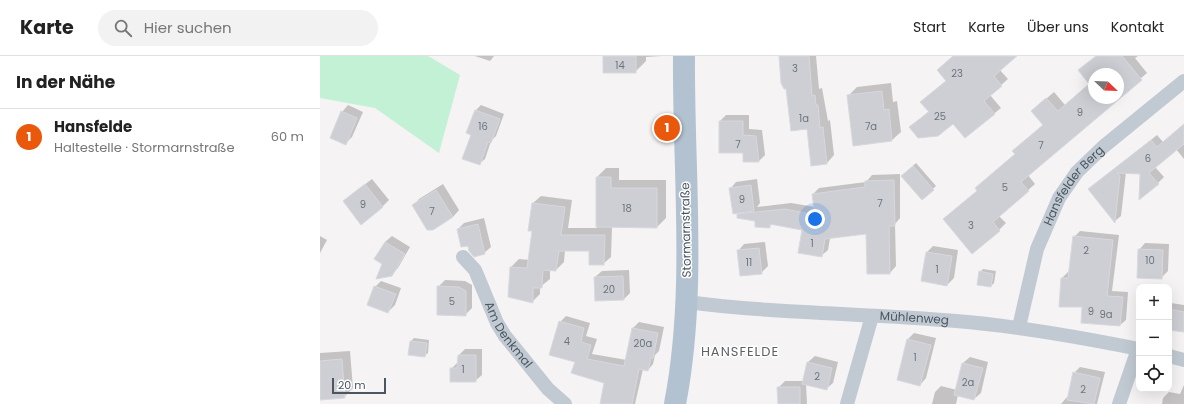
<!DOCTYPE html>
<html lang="de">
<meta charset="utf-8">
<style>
body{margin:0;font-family:Poppins,sans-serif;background:#f2f2f2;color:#222}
.controls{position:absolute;right:12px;bottom:12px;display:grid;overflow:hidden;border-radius:8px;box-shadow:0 4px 16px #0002}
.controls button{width:36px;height:36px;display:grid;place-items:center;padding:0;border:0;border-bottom:1px solid #e0e0e0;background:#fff;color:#222;font:20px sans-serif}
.compass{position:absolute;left:768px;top:12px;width:36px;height:36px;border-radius:50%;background:#fff;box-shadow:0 4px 16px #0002;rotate:113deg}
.scale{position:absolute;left:12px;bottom:10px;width:54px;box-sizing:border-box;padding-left:4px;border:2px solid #4a5661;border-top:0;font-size:11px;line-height:14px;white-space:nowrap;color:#4a5661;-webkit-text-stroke:3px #fff;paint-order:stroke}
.you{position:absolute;left:495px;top:163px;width:14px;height:14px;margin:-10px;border:3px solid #fff;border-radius:50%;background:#1a73e8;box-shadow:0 0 0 6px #1a73e833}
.badge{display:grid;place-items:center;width:26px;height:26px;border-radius:50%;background:#ea580c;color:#fff;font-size:13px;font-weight:700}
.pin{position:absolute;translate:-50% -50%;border:2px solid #fff;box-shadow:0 1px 4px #0006}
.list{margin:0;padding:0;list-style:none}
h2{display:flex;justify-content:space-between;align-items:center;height:52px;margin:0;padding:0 16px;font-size:17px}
h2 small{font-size:13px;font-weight:400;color:#767676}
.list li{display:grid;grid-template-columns:26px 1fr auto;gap:12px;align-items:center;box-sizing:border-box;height:56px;padding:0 16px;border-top:1px solid #e0e0e0}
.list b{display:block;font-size:15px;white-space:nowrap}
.list p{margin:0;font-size:13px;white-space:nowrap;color:#767676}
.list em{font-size:13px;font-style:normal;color:#767676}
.icon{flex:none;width:22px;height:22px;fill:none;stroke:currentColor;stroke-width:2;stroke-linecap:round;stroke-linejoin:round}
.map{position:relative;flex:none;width:864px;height:348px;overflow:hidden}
header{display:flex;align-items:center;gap:24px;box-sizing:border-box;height:56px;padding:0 20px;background:#fff;border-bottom:1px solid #e0e0e0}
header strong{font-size:19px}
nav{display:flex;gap:22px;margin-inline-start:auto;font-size:14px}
.search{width:280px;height:36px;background:#f2f2f2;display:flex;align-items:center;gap:10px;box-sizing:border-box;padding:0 14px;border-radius:22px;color:#767676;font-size:15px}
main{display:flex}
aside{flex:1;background:#fff}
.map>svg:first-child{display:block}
.green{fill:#c3f1d5}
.shadow{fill:#0003;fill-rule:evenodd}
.building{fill:#cdcfd5;stroke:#d7d9de;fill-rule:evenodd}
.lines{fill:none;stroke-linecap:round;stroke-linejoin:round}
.street{stroke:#c1cad2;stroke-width:14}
.primary{stroke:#b3c2d1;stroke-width:22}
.labels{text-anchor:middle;stroke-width:3;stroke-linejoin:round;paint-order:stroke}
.number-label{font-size:10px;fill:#6b747e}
.street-label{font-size:12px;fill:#4a5661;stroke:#fff}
.neighbourhood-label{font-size:13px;letter-spacing:1px;fill:#5f6368;stroke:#fff}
</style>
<header>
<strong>Karte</strong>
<div class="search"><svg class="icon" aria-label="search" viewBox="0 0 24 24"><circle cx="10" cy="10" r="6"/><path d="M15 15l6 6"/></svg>Hier suchen</div>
<nav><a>Start</a><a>Karte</a><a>Über uns</a><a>Kontakt</a></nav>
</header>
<main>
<aside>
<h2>In der Nähe<small></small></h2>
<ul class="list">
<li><span class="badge">1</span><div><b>Hansfelde</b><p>Haltestelle · Stormarnstraße</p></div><em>60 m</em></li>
</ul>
</aside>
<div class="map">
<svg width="864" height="348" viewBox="0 0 864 348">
<rect width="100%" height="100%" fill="#f5f3f3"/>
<path class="green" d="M0,0H108L140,19L119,97L55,52L0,42Z"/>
<path class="shadow" d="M155,0H174L170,5Z
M284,0H341L326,1V5L315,16Z
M460,0H496L499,33L502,32L508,65L510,64L514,99L507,107L467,32Z
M633,0H695L679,13L688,23L670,39L681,52L645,81L633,66H596L609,55L601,46L627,24Z
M776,0H818L815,2L827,17L708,119L715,128L679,160L686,167L679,174L624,163L658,134L696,98L700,89L724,68L719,49L734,36L745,49L770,27ZM774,18H798V42H774Z
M571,27L573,46L577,45L581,76L572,84L528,40L537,31Z
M28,49L43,56L32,81L26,87L22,56Z
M161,49L184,58L176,80L171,85L165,103L159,108L152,79L147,77L156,54Z
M406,59H429V73L442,74L445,99L439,105H424V96L400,65Z
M864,68V103L856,93L835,111L844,121L838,127L821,117L806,116L801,160L795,165L770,133L837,79L843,86Z
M596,107L616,130L602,143L582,120Z
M286,112H299V124H346V162L337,171H292L291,201L283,208L270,194H245L244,206L236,214L230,213V223L220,231V238L212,246L189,240L191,211L199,203L210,204L214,174L213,147L221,140L252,144L248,172H277V121Z
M580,118V162L575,168L576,210L570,217L547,177L510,182L508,194L501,200L484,174L452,168L449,171L418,159L421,156L410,133L416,126L437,123L440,147L437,151L471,147L495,151L493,138L499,132L546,126L552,119Z
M52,123L69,144L62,151L31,139Z
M123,128L139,154L133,161L93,150L99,143Z
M164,162L171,191L164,197L149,188L138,173L144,167Z
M760,175L799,179L792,235L808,236L806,264L800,269L763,250L742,222L748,216H750L754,181Z
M0,180L7,184L0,197Z
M72,180L90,191L78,212L71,219L63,207L55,203L65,186Z
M445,186L448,210L441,217L418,195L424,188Z
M825,187L849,188L848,215L842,221L819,194Z
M613,190L638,194L634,222L627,229L607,196Z
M663,213L676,215L674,227L671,230L660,216Z
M309,214L310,237L304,243L276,244L275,221L282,215Z
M125,224L145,225L152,229V252L145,259L118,231Z
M61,225L81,232L75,249L68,256L55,231Z
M851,247L864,249V275L849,273V249Z
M246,260L270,267L266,280L277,283L272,298L307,304L313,272L319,266L344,271L339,295L335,299L333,308L328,314L323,313L315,348H287L285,326L256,305L240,266Z
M594,277L616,282L606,322L600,329L578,323L588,283Z
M94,282L109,284L108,297L104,300L91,285Z
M145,293H162V319L155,325L131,313L138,306L139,299Z
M30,295L33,332L24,341L0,343V297Z
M495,300L518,306L513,327L506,333L486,328L487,348H459L458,332L465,325H483L488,306Z
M650,301L668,306L661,337L654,343L638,339L636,348H612L615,336L621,330L637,334L643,307Z
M760,311L785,316L777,348H741L747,341H749L754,317Z
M864,329V348H842L843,342L849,336L860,338Z"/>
<path class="building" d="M283,0H316V17H283Z
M459,0H489L492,40L495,39L496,49H498L500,72L503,71L507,108L491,110L487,73L471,75L466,33H464L461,27Z
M633,0H697L674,20L682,30L664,45L675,58L645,82L633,68L618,80L598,82L589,71L609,56L600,46L626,25L617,14Z
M776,0H802L822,24L701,126L709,135L673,166L680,175L652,198L623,163L657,135L655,132L695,98L692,95L723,69L711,55L726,42L738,55L769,28L758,14ZM774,18H798V42H774Z
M562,35L564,54L569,53L572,85L533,90L527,39Z
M155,54L180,63L171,87L168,86L160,109L142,103L151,79L146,77Z
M21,55L37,62L26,89L10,82Z
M399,65H423V79L436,80L439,106H423V97H399Z
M864,68V88L829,117L839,128L819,144L820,118L797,117L800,120L795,167L768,133L831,84L837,91Z
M593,110L614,134L602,144L581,120Z
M276,121H291V132H337V172L276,171Z
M574,124L575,170H569L570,218H547L546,178L505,183L502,201L478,197L482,174L450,168V172L435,171V165L417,162V158L465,153L495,159L492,138L545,131V125Z
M45,128L63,151L41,169L23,145Z
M431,129L434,155L413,158L409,132Z
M116,134L133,161L113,174H107L92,149Z
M212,147L245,151L241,179H285L284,209H269V195H239L236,215L223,214L222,232H213V247L188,241L190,211L207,212L212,175H208Z
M158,168L165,198L154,201L149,195L148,190L141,191L137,173Z
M753,180L793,184L787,240L803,241L800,270L761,267L762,251H739L741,222H748Z
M65,186L85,198L72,220L56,223L62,208L54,203Z
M439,192L442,218L420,220L417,194Z
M818,193L843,194L842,223L817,222Z
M606,196L632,200L627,230L601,225Z
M659,215L673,218L671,231L657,229Z
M303,220L304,244L275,245L274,221Z
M54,230L76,238L68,257L47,249Z
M117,230L139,231L146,235V260L117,259Z
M849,253L864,256V276L849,274Z
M239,265L264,272L261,286L271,289L267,303L304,310L312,272L338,277L333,302H331L328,315L319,313L312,348H280L284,327L251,317L255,306L229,299Z
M587,283L611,289L600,330L577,324Z
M90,285L107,287L105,301L88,299Z
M138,299H156V326H130V312H137Z
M22,303L25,342L0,344V305Z
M487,306L512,312L507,334L482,328Z
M642,307L663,312L654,344L634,339Z
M753,316L780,322L774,348L747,344Z
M457,331H480V348H458Z"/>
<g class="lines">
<g class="street">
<path id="s1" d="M143,201L155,214L177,267L185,280L228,333L245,348"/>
<path id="s2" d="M367,246C457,258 547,257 636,265C698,270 759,281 819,293"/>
<path id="s3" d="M699,271L717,193L739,142L757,116L783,91L864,25"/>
<path d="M849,300L864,304"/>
<path d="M527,348L552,260"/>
<path d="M799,348L818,293"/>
</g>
<path class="primary" d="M355,348C377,234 363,116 364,0"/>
</g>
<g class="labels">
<g class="number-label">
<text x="300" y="13">14</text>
<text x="475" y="16">3</text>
<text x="637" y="21">23</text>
<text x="760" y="60">9</text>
<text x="620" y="64">25</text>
<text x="484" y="66">1a</text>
<text x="163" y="74">16</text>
<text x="551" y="74">7a</text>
<text x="418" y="92">7</text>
<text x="721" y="93">7</text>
<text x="828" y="106">6</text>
<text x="685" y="135">5</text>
<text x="422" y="147">9</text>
<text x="560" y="151">7</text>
<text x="43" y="152">9</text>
<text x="307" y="156">18</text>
<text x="112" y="159">7</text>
<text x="651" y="173">3</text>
<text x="492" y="191">1</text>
<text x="766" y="198">2</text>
<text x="830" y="208">10</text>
<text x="429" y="210">11</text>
<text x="617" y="217">1</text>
<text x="289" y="237">20</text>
<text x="132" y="249">5</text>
<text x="771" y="259">9</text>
<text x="786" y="262">9a</text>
<text x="247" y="289">4</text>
<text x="323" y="291">20a</text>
<text x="595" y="305">1</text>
<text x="143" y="317">1</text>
<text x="497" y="324">2</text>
<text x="648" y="330">2a</text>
<text x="763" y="337">2</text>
</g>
<g class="street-label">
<text dy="4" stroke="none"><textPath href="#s3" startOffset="154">Hansfelder Berg</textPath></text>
<text transform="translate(366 174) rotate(-91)" y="4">Stormarnstraße</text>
<text dy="4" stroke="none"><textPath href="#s2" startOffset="228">Mühlenweg</textPath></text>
<text dy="4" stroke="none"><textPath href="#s1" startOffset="91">Am Denkmal</textPath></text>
</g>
<g class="neighbourhood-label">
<text x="420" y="300">HANSFELDE</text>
</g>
</g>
</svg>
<div class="controls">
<button>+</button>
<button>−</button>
<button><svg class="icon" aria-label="locate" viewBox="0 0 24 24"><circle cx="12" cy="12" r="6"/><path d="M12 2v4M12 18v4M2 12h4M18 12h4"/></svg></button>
</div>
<svg class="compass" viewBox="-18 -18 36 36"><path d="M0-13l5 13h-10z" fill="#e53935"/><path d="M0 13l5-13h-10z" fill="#767676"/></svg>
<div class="scale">20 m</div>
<div class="you"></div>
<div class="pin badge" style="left:347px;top:72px">1</div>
</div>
</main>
